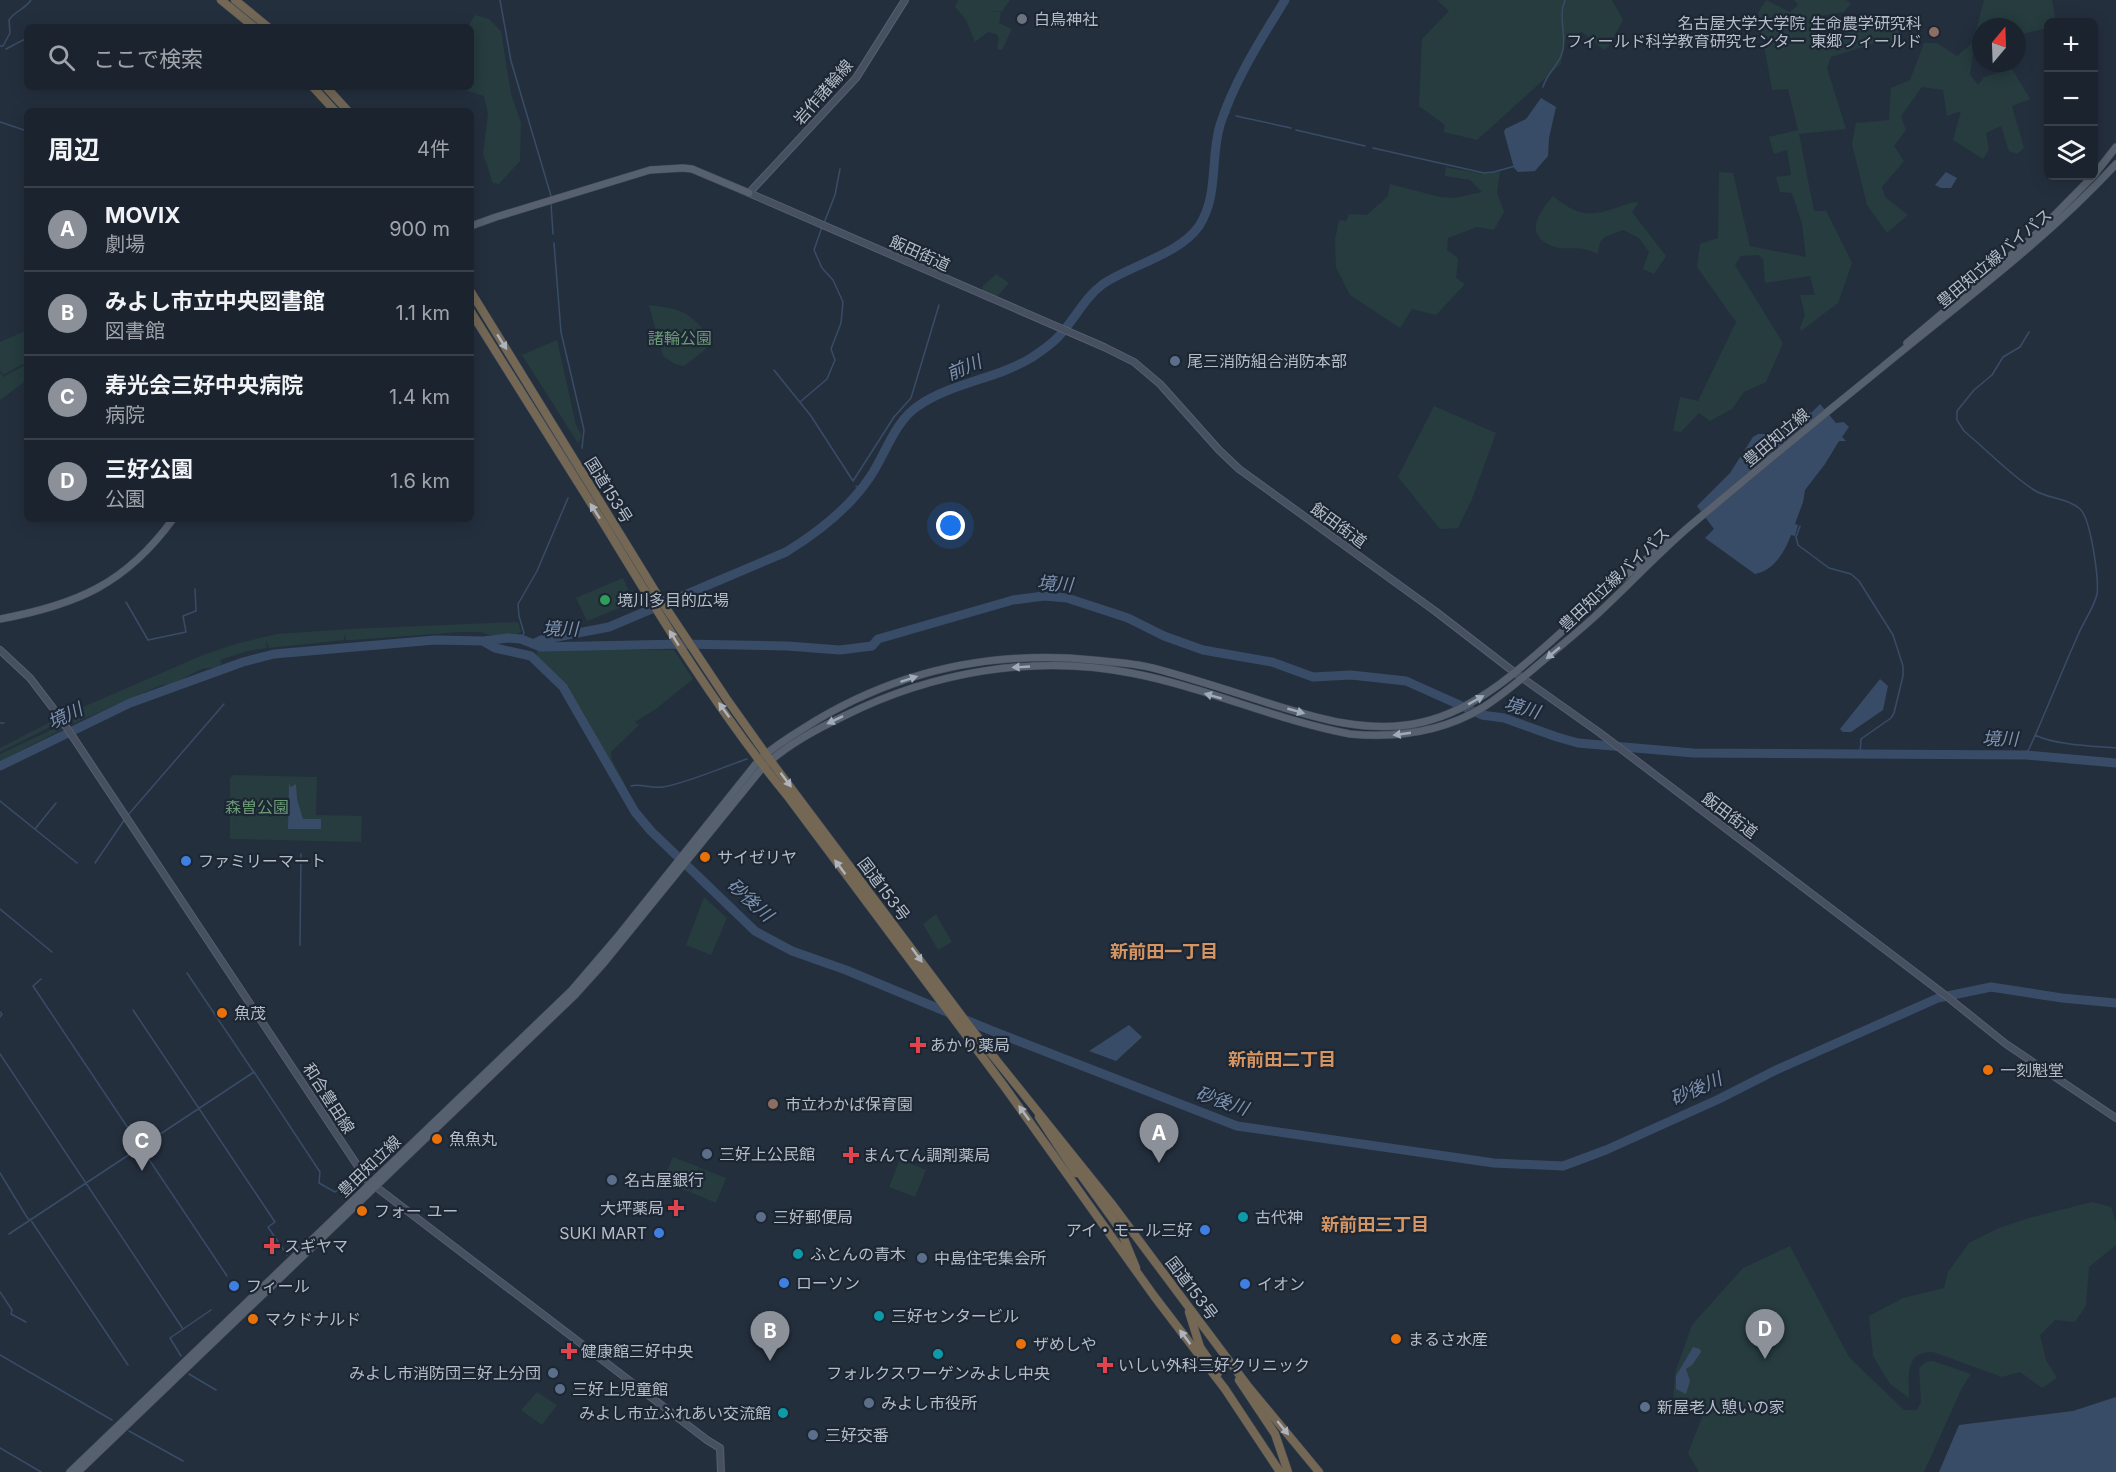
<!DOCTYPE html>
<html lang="ja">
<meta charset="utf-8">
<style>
body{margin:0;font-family:Inter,"Noto Sans JP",sans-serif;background:#242b36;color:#f1f3f6}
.controls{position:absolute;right:18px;top:18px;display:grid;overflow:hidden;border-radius:9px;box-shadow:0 3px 15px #0003}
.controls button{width:54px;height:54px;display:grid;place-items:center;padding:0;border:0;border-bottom:2px solid #39404a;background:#1b232e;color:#f1f3f6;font:30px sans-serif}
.compass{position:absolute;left:1972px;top:18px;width:54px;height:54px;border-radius:50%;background:#1b232e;box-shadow:0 3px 15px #0003;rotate:19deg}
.you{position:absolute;left:951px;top:526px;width:21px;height:21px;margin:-15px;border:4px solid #fff;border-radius:50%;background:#1a73e8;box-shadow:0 0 0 9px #1a73e833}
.badge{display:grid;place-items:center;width:39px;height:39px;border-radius:50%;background:#8c9099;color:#fff;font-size:20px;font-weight:700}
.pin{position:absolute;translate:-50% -50px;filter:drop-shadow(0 2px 3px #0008)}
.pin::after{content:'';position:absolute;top:32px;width:21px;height:18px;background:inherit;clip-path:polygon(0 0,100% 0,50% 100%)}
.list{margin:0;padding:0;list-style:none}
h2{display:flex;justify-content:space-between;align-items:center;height:78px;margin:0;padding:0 24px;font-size:26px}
h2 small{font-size:20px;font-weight:400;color:#a0a4aa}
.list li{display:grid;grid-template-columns:39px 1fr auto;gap:18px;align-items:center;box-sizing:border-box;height:84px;padding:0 24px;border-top:2px solid #39404a}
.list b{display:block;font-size:22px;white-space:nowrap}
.list p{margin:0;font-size:20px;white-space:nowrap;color:#a0a4aa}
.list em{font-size:20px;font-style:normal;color:#a0a4aa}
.icon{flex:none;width:33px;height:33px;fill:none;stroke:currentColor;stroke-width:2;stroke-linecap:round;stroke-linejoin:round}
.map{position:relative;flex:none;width:2116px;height:1472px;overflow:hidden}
.search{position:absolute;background:#1b232e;box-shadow:0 3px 15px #0003;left:24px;top:24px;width:450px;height:66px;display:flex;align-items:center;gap:15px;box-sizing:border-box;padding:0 21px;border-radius:9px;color:#a0a4aa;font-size:22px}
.panel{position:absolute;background:#1b232e;box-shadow:0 3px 15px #0003;left:24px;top:108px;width:450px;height:414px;border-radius:9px}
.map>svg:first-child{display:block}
.green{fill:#263c3f}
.water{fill:#394c67}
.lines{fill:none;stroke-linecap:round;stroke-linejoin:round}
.stream{stroke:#394c67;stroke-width:1.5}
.river{stroke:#394c67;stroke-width:9}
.secondary-casing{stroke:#565f6c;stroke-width:8}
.primary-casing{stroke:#414a57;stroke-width:8}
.highway-casing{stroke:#434c59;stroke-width:9}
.secondary{stroke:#465061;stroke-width:6}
.primary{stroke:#56606e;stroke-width:7}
.highway{stroke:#746855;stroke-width:8}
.oneway{fill:#aeb4bd}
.oneway2{fill:#a1aab7}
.worship-dot{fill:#6b7280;stroke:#1d2633;stroke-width:2}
.education-dot{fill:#8d6e63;stroke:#1d2633;stroke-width:2}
.service-dot{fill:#5c6f8a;stroke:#1d2633;stroke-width:2}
.leisure-dot{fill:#2e9e5b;stroke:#1d2633;stroke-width:2}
.food-dot{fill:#e8710a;stroke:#1d2633;stroke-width:2}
.shop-dot{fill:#3f7fe0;stroke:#1d2633;stroke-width:2}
.health-dot{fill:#e0444e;stroke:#1d2633;stroke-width:2}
.culture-dot{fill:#0f9aa8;stroke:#1d2633;stroke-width:2}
.labels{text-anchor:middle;stroke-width:4.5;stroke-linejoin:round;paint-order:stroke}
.poi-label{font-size:16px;fill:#b4bcc9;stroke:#1d2633;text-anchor:start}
.street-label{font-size:16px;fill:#b4bcc9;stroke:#1d2633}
.park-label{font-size:16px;fill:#6b9a76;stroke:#1d2633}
.water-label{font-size:18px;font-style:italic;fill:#7c92b1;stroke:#1d2633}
.neighbourhood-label{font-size:18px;font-weight:bold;fill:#d59563;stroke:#1d2633}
</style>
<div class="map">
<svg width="2116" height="1472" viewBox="0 0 2116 1472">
<rect width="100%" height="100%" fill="#242f3e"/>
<path class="green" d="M958,0H1010L1002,11L989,12H1001L999,23L1012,29L1002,50L997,49L999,38L996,34L988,32L975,42L966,20L955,7Z
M1437,0H1612L1623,20L1608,47L1604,50L1582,32L1566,37L1561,64L1477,140L1444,132L1445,125L1419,106L1422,39L1449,11Z
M1766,0L1790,12L1798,5L1794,0H1845L1851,3L1844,12L1814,17L1818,35L1852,30L1861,14L1900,31L1892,47L1882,41L1831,57L1827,68L1846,129L1799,134L1814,211H1826L1852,263L1838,303L1801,331L1800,328L1805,315L1800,295H1815L1810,276L1765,283L1763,259L1758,255L1741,256L1735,265L1783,343L1766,382L1744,392L1732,409L1710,421L1699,413L1681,432L1673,431L1680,397L1698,401L1736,322L1697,267L1700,244L1718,238L1719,172L1733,173L1750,246L1806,257L1802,224L1792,193L1780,192L1776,177L1791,175L1787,150L1774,154L1769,137L1798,130L1788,89L1772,90L1758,13Z
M1984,0H2052L2056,22H2048V28L2017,35V27H1981V46L1974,49L1970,74L1978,85L1984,77L2012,69L2030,99L2012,106L2024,148L2017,154L2009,151L2001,126L1986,133L1989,150L1983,159L1953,140L1961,111L1947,116L1943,90L1922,87L1901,116L1906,130L1894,146L1904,161L1882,187L1885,197L1908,215L1887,233L1867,205L1852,144L1856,123L1889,120L1891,88L1910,80L1924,43H1937L1957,56L1973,42Z
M475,15L489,19L501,31L511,94L521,123L520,161L499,184L493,183L483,154L488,113L484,96L454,87H471V27H468Z
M1446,167L1483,174L1500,172L1497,192L1504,212L1494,230L1477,227L1448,238L1447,250L1458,258L1456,278L1465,284L1436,315L1412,309L1400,328L1350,295L1336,267L1335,240L1339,220L1346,221L1349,214L1367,215L1388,196L1390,184L1440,197L1454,198L1482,192L1470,180L1445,176Z
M1553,196C1575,214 1588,218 1616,208C1624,205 1631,202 1639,202L1632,212L1666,256L1654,274L1643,269L1649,252L1639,238L1623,230L1605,237L1600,242L1598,254C1594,252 1589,250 1584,249C1575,247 1564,250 1555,247C1523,236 1537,215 1553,196Z
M996,274L1009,283L997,297L983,291L982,287Z
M649,305C678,309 687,309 707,334L701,339L706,347L705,350L684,366L675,364L663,356Z
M27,330V362L3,375L0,370V342Z
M557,340L576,425L582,436L578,443L522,355Z
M27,364V380L0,400V373L3,377Z
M1434,406L1496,433L1472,499L1458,528L1440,529L1398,477Z
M623,578L634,602L587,621L576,598Z
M518,622L521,632L514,635H489L481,632H461L352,640H346L344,633V640L269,648L266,640L267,648L248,651L222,659L220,661L222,664C216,670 208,666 200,670C187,675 176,686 161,685L82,720L80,718L81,720L74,724L67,714L203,655L239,643L277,634L349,629Z
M537,650H674L693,679L656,709L635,722L639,725L611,752L612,760L626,786L624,787L560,678L536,656Z
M56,719L63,729L0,761V754L53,729L52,726L0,752V748Z
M234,775L317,777L316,815L362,816L361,842L230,839V778Z
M704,897L727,918L711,955L686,945Z
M936,914L952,942L938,950L923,924Z
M673,1157L699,1167L689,1192L662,1181Z
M900,1159L926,1170L915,1197L889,1187Z
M700,1168L726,1178L716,1203L690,1192Z
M2092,1202L2111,1207L2116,1222V1245L2089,1267L2086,1306L2075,1322L2055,1320L2040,1335L2046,1360L2057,1378L2042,1388L2020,1372L2002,1377L1933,1352C1904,1351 1909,1377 1909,1398L1890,1384L1873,1356L1869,1316L1903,1298L1944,1288L1948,1272L1969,1243L1999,1228L2029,1218Z
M1790,1246L1849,1357L1904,1410H1917L1921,1402L1919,1368L1926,1362L1933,1361L1971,1374L1962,1388L1924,1472H1699L1688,1453L1704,1412L1673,1400L1675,1373L1692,1325L1743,1268Z
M537,1392L557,1405L542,1425L521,1410Z"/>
<path class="water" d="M1541,98L1556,107L1549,138L1548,156L1535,171L1518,172L1514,168L1504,132L1505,129L1526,119Z
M1946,172L1957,178L1951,188H1941L1935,185Z
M1820,404L1836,423L1844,422L1849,427L1842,437L1846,441H1839L1825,464L1805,490L1803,502L1795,524L1798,525L1795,536L1791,535C1785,552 1773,571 1755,574L1705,538L1714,529L1697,506L1730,473L1753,437L1758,434H1766L1767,439L1769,440L1791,423L1799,422L1805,408L1811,413Z
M1880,679L1888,686L1883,710L1851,732H1843L1840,729Z
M289,784L291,787L296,784L297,799L303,819H321V829H288Z
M1129,1025L1142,1037L1116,1061L1089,1051Z
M1693,1347L1700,1349L1701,1352L1692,1365L1686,1369L1690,1381L1686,1394L1676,1389V1376Z
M2116,1397V1472H1939L1959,1425L2073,1411Z"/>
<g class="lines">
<path class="stream" d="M500,0L511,61L551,196
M0,46H3L10,33L9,20C15,11 25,9 31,0
M6,49L27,38
M1543,87C1547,72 1561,64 1563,49C1566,32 1558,16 1565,0
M1226,111L1229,113
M1236,116L1291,128
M0,122L27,131
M1296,130L1365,146
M1373,148L1484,173L1494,172L1515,166
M551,204L553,234
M824,223L835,195L840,169
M554,243L561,332L584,430L582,448
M774,370L811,416L853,481L894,417L911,398L939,305
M800,402L827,379L835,360L831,349L841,323L843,302L833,280L822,268L814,250L822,227
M856,486L860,489
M1800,526L1796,537L1798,545L1829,568L1851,574L1859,581L1893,635L1903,666V676L1894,713L1891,718L1861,739L1860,754
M126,602L148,640L186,632L183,616L196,611L195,589
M521,639L524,633L519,616L518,604L537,571L568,498
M0,723H4
M2035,735C2055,745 2093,746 2116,748
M2024,755L2029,749C2046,712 2061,673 2078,635C2083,622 2094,608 2097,594C2099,579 2091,519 2080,509C2068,498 2048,499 2034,490C2009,474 1987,450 1964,431L1957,420V411L1974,390L1992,375L2003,357L2020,347L2029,332
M631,786C639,783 652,789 663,787C687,783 723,767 747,759
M0,801L77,863
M128,815L224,704
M35,829L56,803
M95,863L125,819
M0,909L52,952
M300,945L301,854
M187,973L253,1071
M41,979L33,986L227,1276
M133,1010L275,1222L268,1227L287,1255
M0,1012L2,1014L0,1017
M0,1054L183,1329
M0,1173L28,1219
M30,1219L128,1365
M9,1234L254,1072L320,1172L319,1183L335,1192L355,1178H360
M0,1292L12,1310L11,1314L26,1322
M0,1355L112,1420
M181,1356L170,1338L211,1310
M189,1374L216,1390
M129,1431L183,1461
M0,1448L41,1472"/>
<path class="river" d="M483,641L495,648L531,656L563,687L635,812L651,831L755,931L792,951L846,970L990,1030L1237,1126L1494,1163L1563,1166L1606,1150L1719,1099L1776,1070L1938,998L1991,987L2062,998L2116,1003
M533,644L541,640L609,627L786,552C817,533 850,507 870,477C885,455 895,421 918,406C951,383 996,379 1031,358C1040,352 1052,344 1059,336C1075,319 1084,298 1103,284C1131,265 1180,254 1199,226C1219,195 1210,158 1220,125C1234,81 1261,39 1285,0
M0,766L130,703L243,662L274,654L435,640L483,641L508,638L521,639L541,647L682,644L787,646L840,650L872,646L878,639L1013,600L1044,596L1067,598L1128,618L1164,636L1203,650L1272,662L1313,677L1351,675L1406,681L1482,715L1504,718L1557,737L1578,743L1693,753L2026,755L2116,763"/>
<defs>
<path id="secondary" d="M905,0L856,78L749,193L1104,347L1134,362L1160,384L1219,450L1239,469L1435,611L1514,672L1600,733L1945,995L2006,1044L2116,1118
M0,650L30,678L59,716L367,1180L707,1440L720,1448L721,1472"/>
<path id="primary" d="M2094,175L2116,147
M471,226L496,217L650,170L683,168L692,169L749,193
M1907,343L2035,235L2093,176
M0,619C76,605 126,584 173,519
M70,1472L571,991L619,935L759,760C773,747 788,738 804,728C892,672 990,650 1093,660C1113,662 1134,663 1153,668C1191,678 1228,690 1265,702C1316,718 1369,735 1423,722C1487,707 1539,651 1587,609C1613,585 1641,563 1669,541
M78,1472L575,995L603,964L763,767C787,745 815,730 844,716C932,672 1033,654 1131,673C1205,687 1275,720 1350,734C1395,738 1442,732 1482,708C1500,697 1516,683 1532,670C1552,653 1573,636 1592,619C1626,588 1657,554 1691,525C1754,472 1817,420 1880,369C1961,302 2044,242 2116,164"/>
<path id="highway" d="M221,0L254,27
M235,0L268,27
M313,87L335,111
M326,87L348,111
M471,292L660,599L726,698L770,760L973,1031L1111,1203L1247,1385L1319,1472
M471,312C515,383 560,453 604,524C661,618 719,713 789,798L1004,1086L1154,1296L1225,1389L1280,1472
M1039,1117L1076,1173
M1078,1171L1120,1229L1136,1268
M1189,1312L1200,1347L1218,1373
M1239,1380L1275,1434L1288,1472"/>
</defs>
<use href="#secondary" class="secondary-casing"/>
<use href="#primary" class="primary-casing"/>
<use href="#highway" class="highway-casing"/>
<use href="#secondary" class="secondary"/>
<use href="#primary" class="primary"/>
<use href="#highway" class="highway"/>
</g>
<defs><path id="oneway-solid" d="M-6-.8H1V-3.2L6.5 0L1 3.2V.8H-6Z" transform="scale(1.5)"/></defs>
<g class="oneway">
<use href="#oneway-solid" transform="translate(502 342) rotate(58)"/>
<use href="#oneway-solid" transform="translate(595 511) rotate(-123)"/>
<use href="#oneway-solid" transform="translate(674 638) rotate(-122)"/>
<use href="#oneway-solid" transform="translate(724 710) rotate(-126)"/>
<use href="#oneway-solid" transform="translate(786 780) rotate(53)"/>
<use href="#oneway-solid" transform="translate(840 867) rotate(-127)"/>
<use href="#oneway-solid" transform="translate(917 955) rotate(54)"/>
<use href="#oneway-solid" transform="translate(1024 1113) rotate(-126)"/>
<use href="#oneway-solid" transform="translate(1185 1337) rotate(-127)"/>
<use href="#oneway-solid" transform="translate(1283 1428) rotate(51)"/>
</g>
<g class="oneway2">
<use href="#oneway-solid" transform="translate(1553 653) rotate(140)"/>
<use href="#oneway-solid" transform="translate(1021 667) rotate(177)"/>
<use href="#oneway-solid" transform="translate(909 679) rotate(-18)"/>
<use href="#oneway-solid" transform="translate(1213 696) rotate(-164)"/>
<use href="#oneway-solid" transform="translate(1476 700) rotate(-29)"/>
<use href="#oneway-solid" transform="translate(1296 711) rotate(16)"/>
<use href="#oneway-solid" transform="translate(835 720) rotate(154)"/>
<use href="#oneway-solid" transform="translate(1402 734) rotate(172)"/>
</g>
<circle class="worship-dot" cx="1022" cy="19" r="6"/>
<g class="education-dot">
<circle cx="1934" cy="32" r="6"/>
<circle cx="773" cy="1104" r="6"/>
</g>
<g class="service-dot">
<circle cx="1175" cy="361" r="6"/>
<circle cx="707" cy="1154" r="6"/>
<circle cx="612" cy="1180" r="6"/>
<circle cx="761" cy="1217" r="6"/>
<circle cx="922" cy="1258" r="6"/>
<circle cx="553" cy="1373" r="6"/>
<circle cx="560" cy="1389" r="6"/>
<circle cx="869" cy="1403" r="6"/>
<circle cx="1645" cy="1407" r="6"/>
<circle cx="813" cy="1435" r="6"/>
</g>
<circle class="leisure-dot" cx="605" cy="600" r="6"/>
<g class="food-dot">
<circle cx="705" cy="857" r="6"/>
<circle cx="222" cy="1013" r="6"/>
<circle cx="1988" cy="1070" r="6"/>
<circle cx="437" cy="1139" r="6"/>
<circle cx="362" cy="1211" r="6"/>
<circle cx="253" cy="1319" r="6"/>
<circle cx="1396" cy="1339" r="6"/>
<circle cx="1021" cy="1344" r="6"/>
</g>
<g class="shop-dot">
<circle cx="186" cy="861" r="6"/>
<circle cx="1205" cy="1230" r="6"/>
<circle cx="659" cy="1233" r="6"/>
<circle cx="784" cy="1283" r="6"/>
<circle cx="1245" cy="1284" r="6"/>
<circle cx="234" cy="1286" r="6"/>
</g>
<g class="health-dot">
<path d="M915 1036h6v6h6v6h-6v6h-6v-6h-6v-6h6z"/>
<path d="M848 1146h6v6h6v6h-6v6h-6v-6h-6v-6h6z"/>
<path d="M673 1199h6v6h6v6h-6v6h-6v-6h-6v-6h6z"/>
<path d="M269 1237h6v6h6v6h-6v6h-6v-6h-6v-6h6z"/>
<path d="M566 1342h6v6h6v6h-6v6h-6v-6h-6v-6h6z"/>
<path d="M1102 1356h6v6h6v6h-6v6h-6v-6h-6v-6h6z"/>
</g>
<g class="culture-dot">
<circle cx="1243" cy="1217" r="6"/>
<circle cx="798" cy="1254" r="6"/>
<circle cx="879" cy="1316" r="6"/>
<circle cx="938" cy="1354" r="6"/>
<circle cx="783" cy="1413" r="6"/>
</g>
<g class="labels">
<g class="poi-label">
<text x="1034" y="25">白鳥神社</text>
<text x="1922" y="29" text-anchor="end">名古屋大学大学院 生命農学研究科<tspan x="1922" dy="18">フィールド科学教育研究センター 東郷フィールド</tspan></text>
<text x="1187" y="367">尾三消防組合消防本部</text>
<text x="617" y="606">境川多目的広場</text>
<text x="717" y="863">サイゼリヤ</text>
<text x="198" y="867">ファミリーマート</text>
<text x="234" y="1019">魚茂</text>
<text x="930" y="1051">あかり薬局</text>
<text x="2000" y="1076">一刻魁堂</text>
<text x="785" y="1110">市立わかば保育園</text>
<text x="449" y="1145">魚魚丸</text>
<text x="719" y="1160">三好上公民館</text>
<text x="863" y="1161">まんてん調剤薬局</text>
<text x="624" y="1186">名古屋銀行</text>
<text x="664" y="1214" text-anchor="end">大坪薬局</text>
<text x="374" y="1217">フォー ユー</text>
<text x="773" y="1223">三好郵便局</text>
<text x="1255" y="1223">古代神</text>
<text x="1193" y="1236" text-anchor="end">アイ・モール三好</text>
<text x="647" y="1239" text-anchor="end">SUKI MART</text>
<text x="284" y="1252">スギヤマ</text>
<text x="810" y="1260">ふとんの青木</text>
<text x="934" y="1264">中島住宅集会所</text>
<text x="796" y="1289">ローソン</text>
<text x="1257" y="1290">イオン</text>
<text x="246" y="1292">フィール</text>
<text x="891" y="1322">三好センタービル</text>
<text x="265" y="1325">マクドナルド</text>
<text x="1408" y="1345">まるさ水産</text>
<text x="1033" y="1350">ザめしや</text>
<text x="581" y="1357">健康館三好中央</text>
<text x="1118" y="1371">いしい外科三好クリニック</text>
<text x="541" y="1379" text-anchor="end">みよし市消防団三好上分団</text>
<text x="938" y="1379" text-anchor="middle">フォルクスワーゲンみよし中央</text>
<text x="572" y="1395">三好上児童館</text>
<text x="881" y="1409">みよし市役所</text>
<text x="1657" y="1413">新屋老人憩いの家</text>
<text x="771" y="1419" text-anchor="end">みよし市立ふれあい交流館</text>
<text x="825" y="1441">三好交番</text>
</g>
<g class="street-label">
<text transform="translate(823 92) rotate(-49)" y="6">岩作諸輪線</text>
<text transform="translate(920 253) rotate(24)" y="6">飯田街道</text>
<text transform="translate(1994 258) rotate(-40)" y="6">豊田知立線バイパス</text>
<text transform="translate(1776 437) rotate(-40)" y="6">豊田知立線</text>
<text transform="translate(609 490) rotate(58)" y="6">国道153号</text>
<text transform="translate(1339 525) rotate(36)" y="6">飯田街道</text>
<text transform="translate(1614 579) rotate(-43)" y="6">豊田知立線バイパス</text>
<text transform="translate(1730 815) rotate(37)" y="6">飯田街道</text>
<text transform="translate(884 889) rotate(53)" y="6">国道153号</text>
<text transform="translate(329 1098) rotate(57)" y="6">和合豊田線</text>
<text transform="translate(369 1166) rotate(-44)" y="6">豊田知立線</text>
<text transform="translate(1192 1288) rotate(53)" y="6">国道153号</text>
</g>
<g class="park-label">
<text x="680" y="344">諸輪公園</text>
<text x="257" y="813">森曽公園</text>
</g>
<g class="water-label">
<text transform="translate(964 368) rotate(-23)" y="6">前川</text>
<text transform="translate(1055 584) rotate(4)" y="6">境川</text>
<text transform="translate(560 629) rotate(1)" y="6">境川</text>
<text transform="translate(1522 708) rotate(16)" y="6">境川</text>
<text transform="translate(65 716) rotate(-26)" y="6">境川</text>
<text transform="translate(2000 739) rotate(1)" y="6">境川</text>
<text transform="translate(750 900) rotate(42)" y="6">砂後川</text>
<text transform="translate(1696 1089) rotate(-24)" y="6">砂後川</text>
<text transform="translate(1222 1101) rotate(19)" y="6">砂後川</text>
</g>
<g class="neighbourhood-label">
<text x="1164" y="958">新前田一丁目</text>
<text x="1282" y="1066">新前田二丁目</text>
<text x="1375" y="1231">新前田三丁目</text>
</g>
</g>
</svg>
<div class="controls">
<button>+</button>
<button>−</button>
<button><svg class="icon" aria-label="layers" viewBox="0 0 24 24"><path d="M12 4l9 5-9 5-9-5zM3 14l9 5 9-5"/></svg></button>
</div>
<svg class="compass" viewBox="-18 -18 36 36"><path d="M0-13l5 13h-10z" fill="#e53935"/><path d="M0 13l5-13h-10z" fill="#a0a4aa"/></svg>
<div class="you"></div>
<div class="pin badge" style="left:1159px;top:1163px">A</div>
<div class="pin badge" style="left:770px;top:1361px">B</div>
<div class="pin badge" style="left:142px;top:1171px">C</div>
<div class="pin badge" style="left:1765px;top:1359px">D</div>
<div class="search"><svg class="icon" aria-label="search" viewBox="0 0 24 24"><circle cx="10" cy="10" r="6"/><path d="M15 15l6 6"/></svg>ここで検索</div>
<section class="panel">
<h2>周辺<small>4件</small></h2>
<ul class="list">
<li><span class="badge">A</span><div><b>MOVIX</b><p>劇場</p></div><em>900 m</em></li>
<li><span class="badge">B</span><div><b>みよし市立中央図書館</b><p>図書館</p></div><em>1.1 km</em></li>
<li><span class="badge">C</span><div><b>寿光会三好中央病院</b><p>病院</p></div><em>1.4 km</em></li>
<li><span class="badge">D</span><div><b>三好公園</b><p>公園</p></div><em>1.6 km</em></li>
</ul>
</section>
</div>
